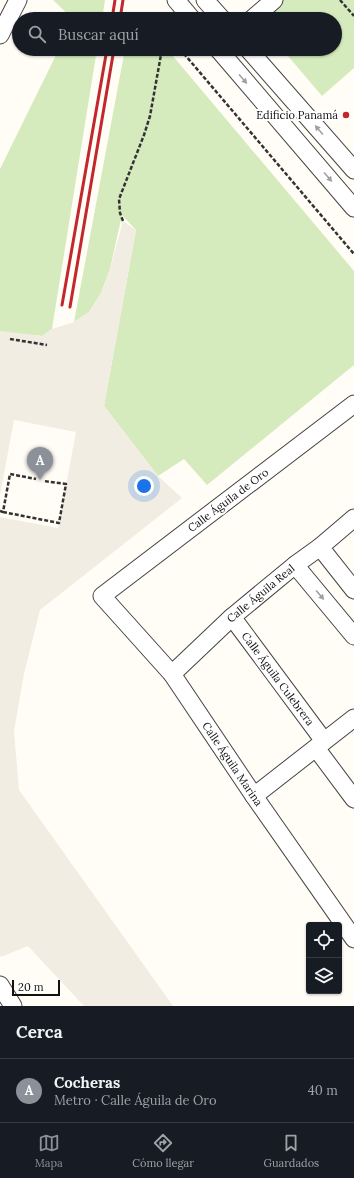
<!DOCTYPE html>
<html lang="es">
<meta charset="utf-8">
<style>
body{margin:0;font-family:Lora,serif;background:#242831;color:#f1f3f6}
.controls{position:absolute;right:12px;bottom:12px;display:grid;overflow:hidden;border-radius:4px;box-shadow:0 1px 3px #0004}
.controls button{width:36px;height:36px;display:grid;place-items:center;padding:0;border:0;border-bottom:1px solid #363941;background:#171b24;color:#f1f3f6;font:20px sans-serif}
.scale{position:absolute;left:12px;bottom:10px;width:48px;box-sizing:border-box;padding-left:4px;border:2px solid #111;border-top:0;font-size:11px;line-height:14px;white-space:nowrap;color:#111;-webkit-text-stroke:3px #fff;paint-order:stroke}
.you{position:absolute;left:144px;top:486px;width:14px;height:14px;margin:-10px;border:3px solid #fff;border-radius:50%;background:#1a73e8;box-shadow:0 0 0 6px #1a73e833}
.badge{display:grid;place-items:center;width:26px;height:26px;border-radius:50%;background:#8c9099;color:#fff;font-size:13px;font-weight:700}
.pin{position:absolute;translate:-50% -33px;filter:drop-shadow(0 1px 2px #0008)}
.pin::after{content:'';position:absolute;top:21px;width:14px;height:12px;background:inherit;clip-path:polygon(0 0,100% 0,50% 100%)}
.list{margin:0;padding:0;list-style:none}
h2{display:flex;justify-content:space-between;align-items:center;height:52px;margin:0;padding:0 16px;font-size:17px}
h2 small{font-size:13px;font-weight:400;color:#9ea1a6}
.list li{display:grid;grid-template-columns:26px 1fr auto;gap:12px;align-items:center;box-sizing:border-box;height:64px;padding:0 16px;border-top:1px solid #363941}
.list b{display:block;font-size:15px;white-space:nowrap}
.list p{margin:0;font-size:13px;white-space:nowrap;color:#9ea1a6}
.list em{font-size:13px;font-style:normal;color:#9ea1a6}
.icon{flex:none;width:22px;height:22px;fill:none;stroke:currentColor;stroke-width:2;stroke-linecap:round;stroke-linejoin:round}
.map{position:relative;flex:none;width:354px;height:1006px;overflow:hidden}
.search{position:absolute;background:#171b24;box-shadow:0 1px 3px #0004;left:12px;right:12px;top:12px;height:44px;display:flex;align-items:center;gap:10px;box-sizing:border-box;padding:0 14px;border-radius:22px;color:#9ea1a6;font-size:15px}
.sheet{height:116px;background:#171b24}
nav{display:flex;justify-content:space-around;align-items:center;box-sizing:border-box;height:56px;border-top:1px solid #363941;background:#171b24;font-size:11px;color:#9ea1a6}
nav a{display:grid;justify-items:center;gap:2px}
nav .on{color:#8c9099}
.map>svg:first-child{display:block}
.green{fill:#d5ebbd}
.plaza{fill:#f1ede2}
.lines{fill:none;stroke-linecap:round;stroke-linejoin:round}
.minor-casing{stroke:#444;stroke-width:19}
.path{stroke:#333;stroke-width:2.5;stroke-dasharray:4 2;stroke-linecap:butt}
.minor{stroke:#fff;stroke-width:17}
.rail{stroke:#c4262e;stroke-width:3}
.oneway{fill:#a0a0a0}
.poi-dot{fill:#c4262e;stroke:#fff;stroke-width:1.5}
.labels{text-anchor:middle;stroke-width:4;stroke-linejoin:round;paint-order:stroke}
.poi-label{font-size:11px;fill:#111;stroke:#fff;text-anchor:end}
.street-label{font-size:11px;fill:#111;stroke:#fff}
</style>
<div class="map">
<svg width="354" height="1006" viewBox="0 0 354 1006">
<rect width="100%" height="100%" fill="#fffdf5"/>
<path class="green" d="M53,0H105L102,19H73Z
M283,0H354V68L322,96L282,49H335V19H261Z
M59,49H97L52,329L42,336L1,332L0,331V169Z
M125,49H167L354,271V365L207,485L184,459L158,476L104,406L136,230L122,215L110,269L101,293L89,312L74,322Z"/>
<path class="plaza" d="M123,221L136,230L104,406L158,476L182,498L40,610L24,674L14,731L19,790L173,1006H84L28,946L1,957L0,955V517L58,528L76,432L14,420L0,495V331L42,336L52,329L74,322L89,312L101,293L110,269Z"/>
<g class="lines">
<defs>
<g id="minor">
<path d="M176,0L192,19"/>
<path d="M205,0L222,19"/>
<path d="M252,19L274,0"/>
<path d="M0,35L18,0"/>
<path d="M218,49L354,208"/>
<path d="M248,49L354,170"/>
<path id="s1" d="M354,404L102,596L172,674L254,796L354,939"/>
<path d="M320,547L354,590"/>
<path d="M295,565L354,636"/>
<path id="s2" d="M232,617L324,741"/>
<path id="s3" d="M172,674L232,617L295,565L320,547L354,518"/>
<path d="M316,748L354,799"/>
<path d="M254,796L354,718"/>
<path d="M0,985L13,1006"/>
</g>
</defs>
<use href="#minor" class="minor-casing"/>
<path class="path" d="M340,0L354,16
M161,19L166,13
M180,49L354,254
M123,221L120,213L119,199L144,135L150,116L162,49
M10,339L47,345
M0,511L3,512L10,474L36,479
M3,512L59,523L66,484L44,481"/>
<use href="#minor" class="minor"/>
<path class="rail" d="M112,19L115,0
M120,19L123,0
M62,305L107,49
M70,307L114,49"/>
</g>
<defs><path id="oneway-solid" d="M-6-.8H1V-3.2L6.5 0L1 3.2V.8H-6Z"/></defs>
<g class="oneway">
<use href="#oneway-solid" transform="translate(243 79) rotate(49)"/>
<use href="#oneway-solid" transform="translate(319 130) rotate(-131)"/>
<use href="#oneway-solid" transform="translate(328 177) rotate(49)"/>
<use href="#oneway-solid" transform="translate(320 595) rotate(50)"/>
</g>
<circle class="poi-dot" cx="346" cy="115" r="4"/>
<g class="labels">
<g class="poi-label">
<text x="338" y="119">Edificio Panamá</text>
</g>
<g class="street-label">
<text transform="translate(228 500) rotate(-37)" y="4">Calle Águila de Oro</text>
<text dy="4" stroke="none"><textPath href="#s3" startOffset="120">Calle Águila Real</textPath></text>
<text dy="4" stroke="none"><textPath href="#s2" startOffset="77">Calle Águila Culebrera</textPath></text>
<text dy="4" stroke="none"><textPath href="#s1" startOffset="530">Calle Águila Marina</textPath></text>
</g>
</g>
</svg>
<div class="controls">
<button><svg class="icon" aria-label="locate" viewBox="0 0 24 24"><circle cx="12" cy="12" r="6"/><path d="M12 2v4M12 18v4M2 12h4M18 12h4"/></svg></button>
<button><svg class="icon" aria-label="layers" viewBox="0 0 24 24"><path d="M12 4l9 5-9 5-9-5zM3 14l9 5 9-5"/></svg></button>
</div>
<div class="scale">20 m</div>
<div class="you"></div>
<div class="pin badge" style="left:40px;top:480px">A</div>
<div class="search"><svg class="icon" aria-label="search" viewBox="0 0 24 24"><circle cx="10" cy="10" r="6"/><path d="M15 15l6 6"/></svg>Buscar aquí</div>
</div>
<section class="sheet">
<h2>Cerca<small></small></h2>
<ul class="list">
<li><span class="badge">A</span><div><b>Cocheras</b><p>Metro · Calle Águila de Oro</p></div><em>40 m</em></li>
</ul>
</section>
<nav>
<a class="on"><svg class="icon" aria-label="map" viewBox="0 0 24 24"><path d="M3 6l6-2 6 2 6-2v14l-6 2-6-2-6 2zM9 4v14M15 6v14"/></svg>Mapa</a>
<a><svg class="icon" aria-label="directions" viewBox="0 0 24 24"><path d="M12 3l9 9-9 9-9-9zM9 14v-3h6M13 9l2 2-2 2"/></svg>Cómo llegar</a>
<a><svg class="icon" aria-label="saved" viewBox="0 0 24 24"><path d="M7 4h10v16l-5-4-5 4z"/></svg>Guardados</a>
</nav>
